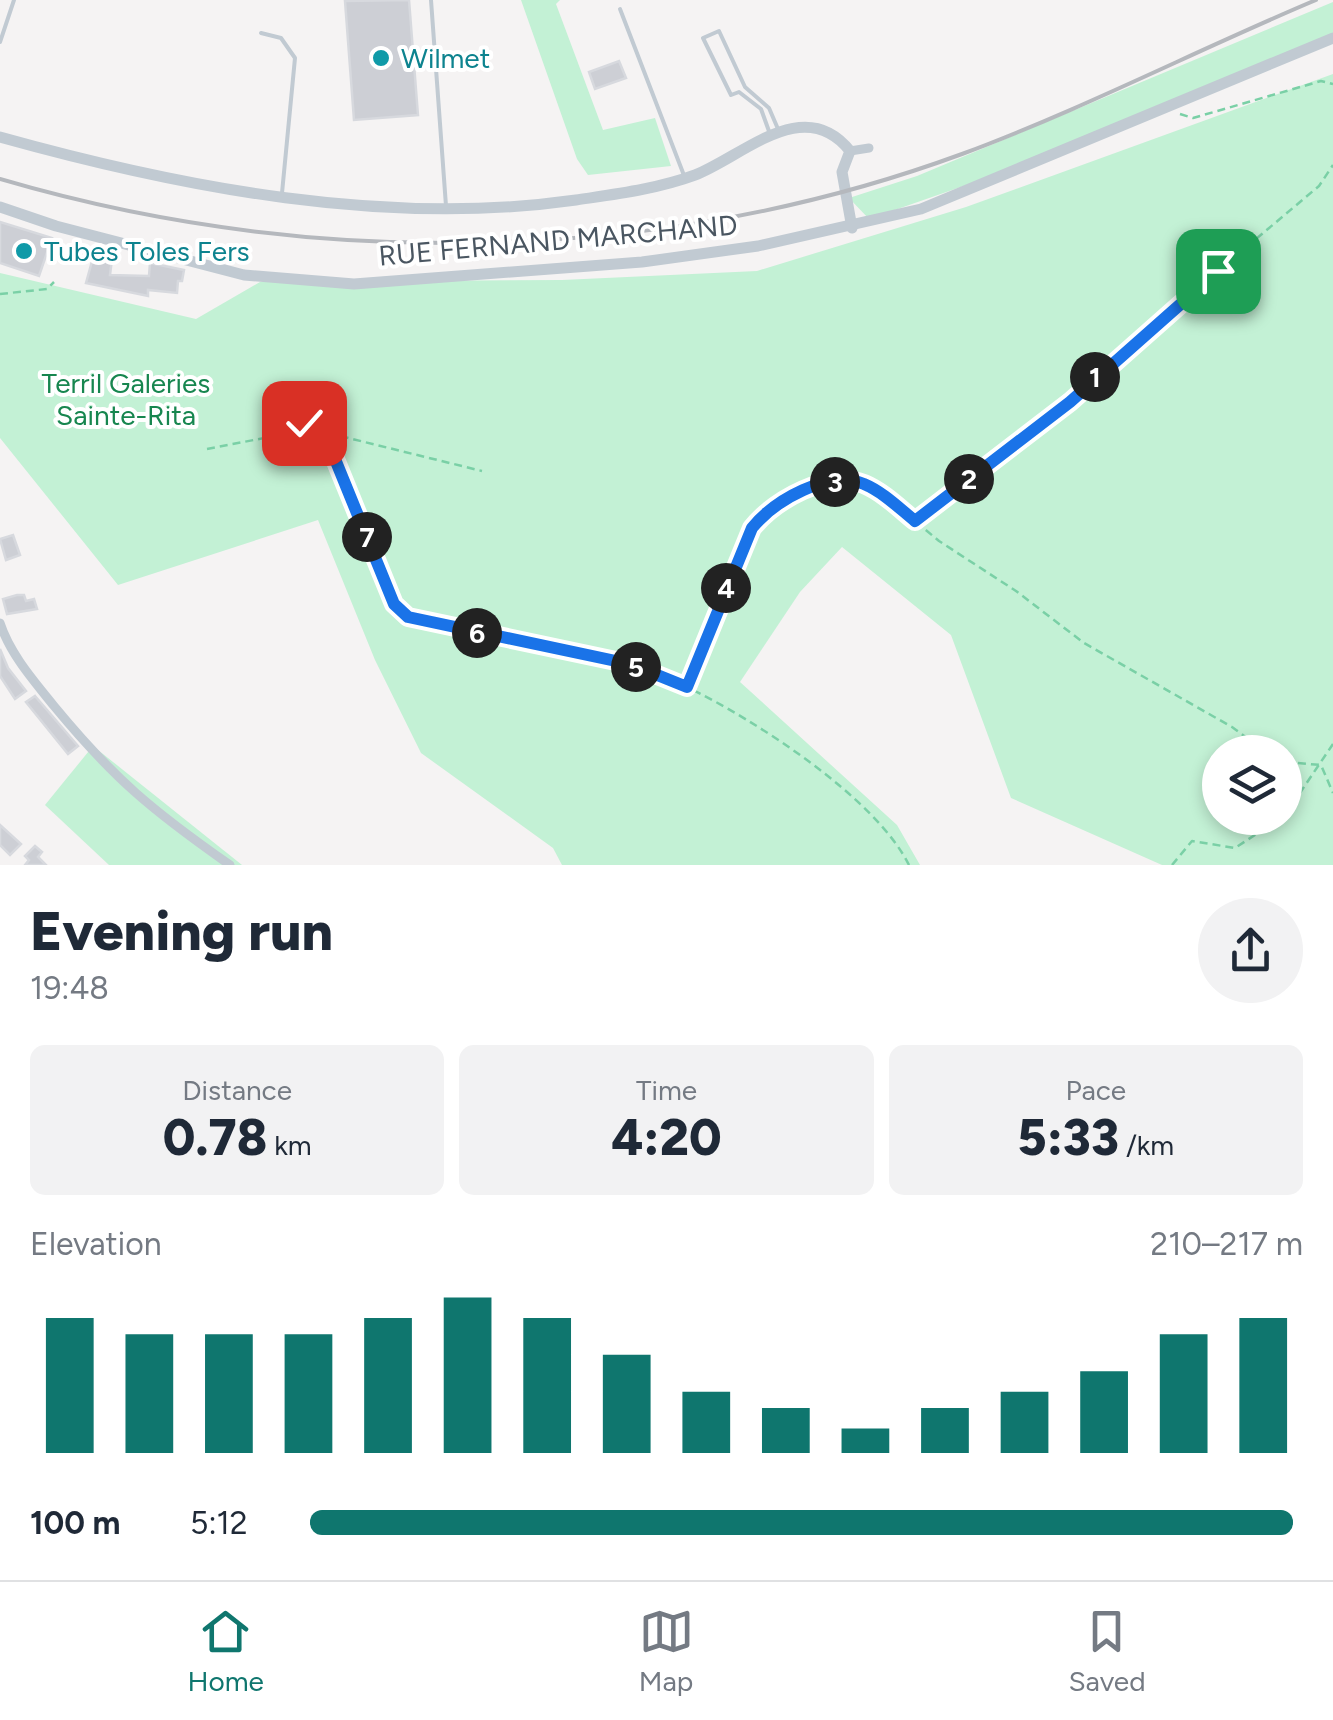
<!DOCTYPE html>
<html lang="en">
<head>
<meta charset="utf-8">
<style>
	body { margin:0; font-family:Figtree,sans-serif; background:#f2f2f3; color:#1f2937; height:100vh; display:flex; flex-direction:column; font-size:38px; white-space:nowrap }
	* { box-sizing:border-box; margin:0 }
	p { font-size:32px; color:#747a83 }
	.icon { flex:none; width:55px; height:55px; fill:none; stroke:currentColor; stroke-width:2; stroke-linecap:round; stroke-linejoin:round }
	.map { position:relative; height:865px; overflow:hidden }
	.side { display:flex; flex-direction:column; background:#fff; flex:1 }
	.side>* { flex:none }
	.controls { position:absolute; left:1202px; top:735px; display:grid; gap:20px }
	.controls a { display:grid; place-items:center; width:100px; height:100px; border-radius:50%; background:#fff; box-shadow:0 5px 15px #0003; font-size:50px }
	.pin { position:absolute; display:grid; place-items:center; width:85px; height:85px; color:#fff; margin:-42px; border-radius:20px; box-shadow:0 5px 15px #0006 }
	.km { position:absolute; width:50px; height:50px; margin:-25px; border-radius:50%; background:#222; color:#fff; font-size:28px; line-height:50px; text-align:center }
	.round { display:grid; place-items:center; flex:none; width:105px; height:105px; border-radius:52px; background:#f2f2f3 }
	.summary { display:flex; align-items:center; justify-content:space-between; height:170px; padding:0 30px }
	h1 { font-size:55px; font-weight:800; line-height:75px }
	.figures { display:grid; grid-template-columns:repeat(3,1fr); gap:15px; height:170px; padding:10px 30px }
	.figures div { display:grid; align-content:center; border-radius:15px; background:#f2f2f3; text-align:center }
	.figures b { font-size:50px; font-weight:800 }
	.figures small { font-size:28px; font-weight:400 }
	.figures p { font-size:28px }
	.chart { height:280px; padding:20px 30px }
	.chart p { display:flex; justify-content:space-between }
	.chart svg { width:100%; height:180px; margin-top:10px; stroke:#0f766e; stroke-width:6 }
	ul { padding:0 30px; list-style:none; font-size:32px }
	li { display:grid; grid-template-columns:160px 120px 1fr; align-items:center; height:75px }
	li i { height:25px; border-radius:12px; background:#0f766e }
	.menu { display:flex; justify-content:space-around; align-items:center; height:140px; border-top:2px solid #e0e1e3; background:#fff; font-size:28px; color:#747a83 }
	.menu a { display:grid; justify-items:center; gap:5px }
	.menu .current { color:#0f766e }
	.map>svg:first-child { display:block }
	.green { fill:#c3f1d5; fill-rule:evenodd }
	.building { fill:#cdcfd5; stroke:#d7d9de; stroke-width:2.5 }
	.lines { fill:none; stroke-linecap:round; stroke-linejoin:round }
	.path { stroke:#7ad0a6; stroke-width:2.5; stroke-dasharray:8 5; stroke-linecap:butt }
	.service { stroke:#c1cad2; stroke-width:4 }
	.minor { stroke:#c1cad2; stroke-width:9 }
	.tertiary { stroke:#c1cad2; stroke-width:11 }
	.rail { stroke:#b5b8bd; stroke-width:4 }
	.route-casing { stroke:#fff; stroke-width:20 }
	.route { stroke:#1a73e8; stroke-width:12 }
	.culture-dot { fill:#0f9aa8; stroke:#fff; stroke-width:4 }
	.labels { text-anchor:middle; stroke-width:8; stroke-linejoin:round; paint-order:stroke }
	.culture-label { font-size:28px; fill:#0d838f; stroke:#fff; text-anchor:start }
	.street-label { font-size:28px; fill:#4a5661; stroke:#fff }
	.park-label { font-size:28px; fill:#17864f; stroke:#fff }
</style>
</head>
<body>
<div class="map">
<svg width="1333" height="865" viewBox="0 0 1333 865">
	<rect width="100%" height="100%" fill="#f5f3f3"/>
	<g class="green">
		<path d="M521 0H560L556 4 603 130 655 118 671 166 588 175 577 159Z"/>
		<path d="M1333 2V34L1018 167 869 219 849 198 917 176Z"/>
		<path d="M1333 74V865H1162L1011 798 951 635 842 547 800 592 740 682 897 825 920 865H562L553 848 421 753 375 660 318 520 118 585 0 438V273L196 319 260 282 562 280 757 271 966 207ZM1220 752H1285V818H1220Z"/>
		<path d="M93 746 242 865H109L45 805Z"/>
	</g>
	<g class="building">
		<path d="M409 0 418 115 354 120 345 1Z"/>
		<path d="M619 61 626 78 595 89 589 72Z"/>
		<path d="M0 222 52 238 39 276 0 263Z"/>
		<path d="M94 254 112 259 110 275 149 276 150 263 184 270 182 281H178L177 293 148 290V296L86 283Z"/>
		<path d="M13 535 20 555 6 560 0 539Z"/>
		<path d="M17 595H24L26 601 34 599 37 609 7 614 3 599Z"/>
		<path d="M0 649 8 668 26 691 15 699 0 676Z"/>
		<path d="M35 696 78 746 68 754 26 702Z"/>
		<path d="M0 825 21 844 10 855 0 845Z"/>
		<path d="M35 846 42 852 38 857 46 865H25L29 860 25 856Z"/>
	</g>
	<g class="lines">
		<g class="path">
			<path d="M1180 114 1193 118 1321 81 1333 84"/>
			<path d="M0 294 47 289 54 282"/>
			<path d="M328 433 482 471"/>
			<path d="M207 449 290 433 304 423 317 425 325 433 395 605 408 617 629 665 687 687"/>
			<path d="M916 520 1070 402 1117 356 1319 186 1333 165"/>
			<path d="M1285 762 1321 765 1333 793"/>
			<path d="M1285 815 1333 744"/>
			<path d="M909 865C875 797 755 720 687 687L752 528 775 506 813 487 850 481 884 495 939 541 1016 591 1084 643 1232 727 1266 752"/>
			<path d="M1172 865 1192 841 1235 848 1281 818"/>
		</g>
		<g class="service">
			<path d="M431 0 446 206"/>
			<path d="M620 9 685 178"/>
			<path d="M261 33 281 38 295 58 282 193"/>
			<path d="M0 42 14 0"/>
			<path d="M770 134 761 109 739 92 731 95 703 38 719 31 745 87 769 108 778 129"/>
		</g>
		<g class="minor">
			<path d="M850 151 869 148"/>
			<path d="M0 623C10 654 34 681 54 706 115 780 153 811 230 865"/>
		</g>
		<g class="tertiary">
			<path d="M0 137C183 188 386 227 576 200 616 194 657 189 695 175 742 157 804 93 850 151L842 172 852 228"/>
			<path d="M0 207 56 226 244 275 354 284 642 262 758 246 921 209 1333 38"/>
		</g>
		<path class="rail" d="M0 179C310 270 657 266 962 154 1083 109 1197 50 1316 0"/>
	</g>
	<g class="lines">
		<g class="route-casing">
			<path id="route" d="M304 423 316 425 324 432 394 604 408 617 630 664 687 687 752 528C775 500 827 470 864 484 883 492 899 508 915 521L1070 402 1218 271"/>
		</g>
		<use href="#route" class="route"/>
	</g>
	<g class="culture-dot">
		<circle cx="381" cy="58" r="10"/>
		<circle cx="24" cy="251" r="10"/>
	</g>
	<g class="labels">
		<g class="culture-label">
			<text x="401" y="68">Wilmet</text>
			<text x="44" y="261">Tubes Toles Fers</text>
		</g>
		<g class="street-label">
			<text transform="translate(558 240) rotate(-5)" y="10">RUE FERNAND MARCHAND</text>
		</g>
		<g class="park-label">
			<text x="126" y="393">Terril Galeries<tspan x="126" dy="32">Sainte-Rita</tspan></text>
		</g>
	</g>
</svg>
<div class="controls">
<a><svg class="icon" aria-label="layers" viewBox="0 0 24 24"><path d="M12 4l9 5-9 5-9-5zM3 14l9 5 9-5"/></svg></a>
</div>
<div class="pin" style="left:1218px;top:271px;background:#1e9e55"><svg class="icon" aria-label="arrive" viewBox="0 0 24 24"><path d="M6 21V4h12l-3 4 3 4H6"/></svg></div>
<div class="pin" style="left:304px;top:423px;background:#d93025"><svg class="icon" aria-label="check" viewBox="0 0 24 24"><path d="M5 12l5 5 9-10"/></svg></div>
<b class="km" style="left:1095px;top:377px">1</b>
<b class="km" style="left:969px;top:479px">2</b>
<b class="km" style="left:835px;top:482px">3</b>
<b class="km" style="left:726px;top:588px">4</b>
<b class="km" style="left:636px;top:667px">5</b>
<b class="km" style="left:477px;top:633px">6</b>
<b class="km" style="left:367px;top:537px">7</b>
</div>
<section class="side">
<div class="summary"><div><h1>Evening run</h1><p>19:48</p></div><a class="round"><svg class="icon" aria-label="share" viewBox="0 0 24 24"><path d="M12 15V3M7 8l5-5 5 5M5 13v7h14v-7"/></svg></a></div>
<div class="figures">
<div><p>Distance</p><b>0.78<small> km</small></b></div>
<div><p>Time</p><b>4:20</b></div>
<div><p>Pace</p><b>5:33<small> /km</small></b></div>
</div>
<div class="chart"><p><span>Elevation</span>210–217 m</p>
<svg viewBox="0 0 160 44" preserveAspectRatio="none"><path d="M5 44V11M15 44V15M25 44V15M35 44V15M45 44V11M55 44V6M65 44V11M75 44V20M85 44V29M95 44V33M105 44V38M115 44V33M125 44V29M135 44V24M145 44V15M155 44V11"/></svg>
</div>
<ul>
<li><b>100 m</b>5:12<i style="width:99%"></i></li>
</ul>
</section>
<nav class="menu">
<a class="current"><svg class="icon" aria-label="home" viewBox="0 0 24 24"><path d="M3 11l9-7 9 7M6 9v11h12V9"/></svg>Home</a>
<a><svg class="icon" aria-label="map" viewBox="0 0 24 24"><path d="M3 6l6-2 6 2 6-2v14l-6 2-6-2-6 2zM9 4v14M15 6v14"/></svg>Map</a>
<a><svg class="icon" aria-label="saved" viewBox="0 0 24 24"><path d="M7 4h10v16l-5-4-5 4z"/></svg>Saved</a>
</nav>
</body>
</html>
